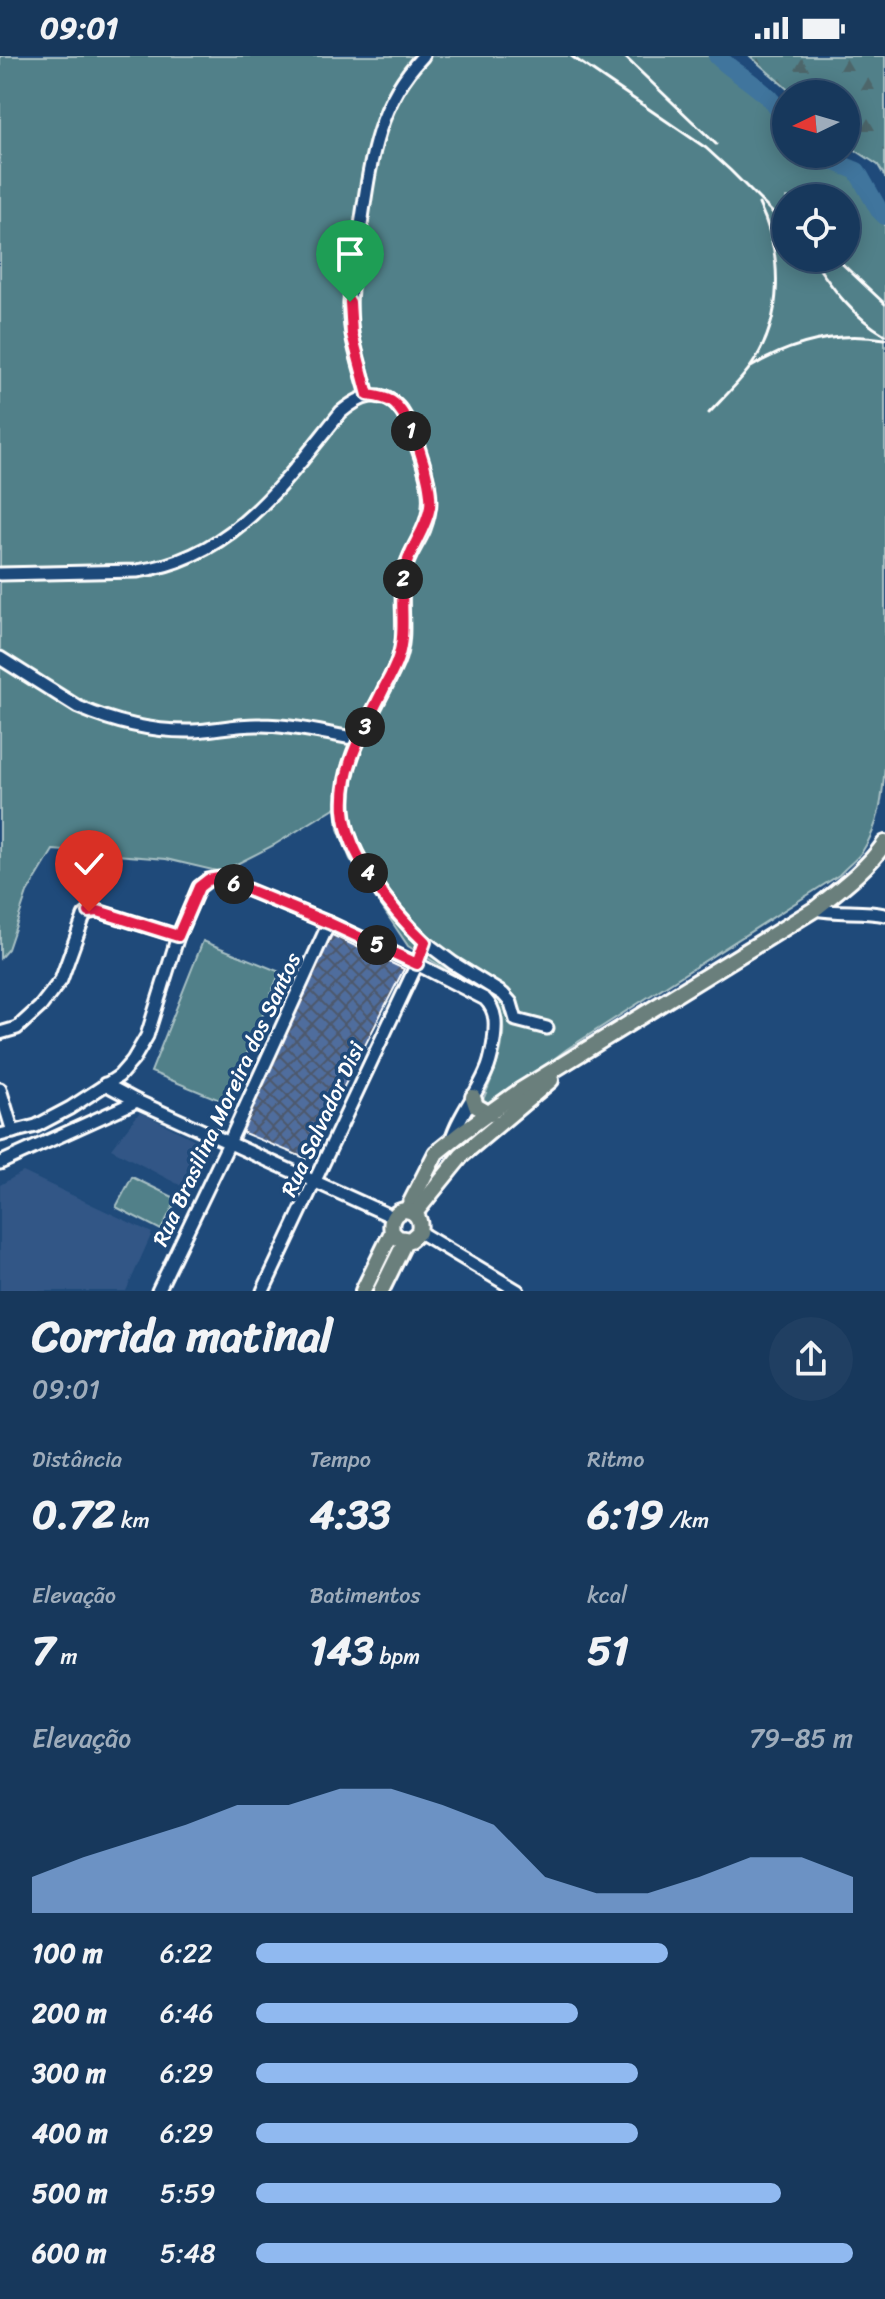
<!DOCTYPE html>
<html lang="pt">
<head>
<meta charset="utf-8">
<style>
	body { margin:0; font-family:Sriracha,sans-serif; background:#203f62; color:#f1f3f6; height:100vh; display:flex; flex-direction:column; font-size:30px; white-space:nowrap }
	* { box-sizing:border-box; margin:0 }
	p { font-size:26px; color:#9eacbb }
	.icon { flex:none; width:44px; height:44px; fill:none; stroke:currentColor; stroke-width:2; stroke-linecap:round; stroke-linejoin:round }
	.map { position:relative; height:1235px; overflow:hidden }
	.details { display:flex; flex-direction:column; background:#17385c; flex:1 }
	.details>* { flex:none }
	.needle { width:52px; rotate:265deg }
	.fabs { position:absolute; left:772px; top:24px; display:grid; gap:16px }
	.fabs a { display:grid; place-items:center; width:88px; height:88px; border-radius:50%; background:#17385c; box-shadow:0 4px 20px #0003,0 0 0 2px #365272; font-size:40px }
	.pin { position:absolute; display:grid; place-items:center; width:68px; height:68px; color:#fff; margin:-82px -34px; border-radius:50% 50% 50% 0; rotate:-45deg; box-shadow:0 0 8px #0007 }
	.pin .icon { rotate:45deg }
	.km { position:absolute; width:40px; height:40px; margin:-20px; border-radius:50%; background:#222; color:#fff; font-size:22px; line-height:40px; text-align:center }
	.round { display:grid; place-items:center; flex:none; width:84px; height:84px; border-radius:42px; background:#203f62 }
	.overview { display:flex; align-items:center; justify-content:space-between; height:136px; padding:0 32px }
	h1 { font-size:44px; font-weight:700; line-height:60px }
	.metrics { display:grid; grid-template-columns:repeat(3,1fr); gap:12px; height:136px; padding:8px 32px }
	.metrics div { display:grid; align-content:center }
	.metrics b { font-size:40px; font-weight:700 }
	.metrics small { font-size:22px; font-weight:400 }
	.metrics p { font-size:22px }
	.chart { height:224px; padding:16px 32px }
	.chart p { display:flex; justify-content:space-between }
	.chart svg { width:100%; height:144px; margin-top:8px; fill:#90b9f0; opacity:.7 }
	ul { padding:0 32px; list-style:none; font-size:26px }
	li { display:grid; grid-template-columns:128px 96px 1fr; align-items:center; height:60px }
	li i { height:20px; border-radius:10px; background:#90b9f0 }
	.status { display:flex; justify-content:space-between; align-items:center; height:56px; padding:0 40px; background:#17385c; direction:ltr }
	.status svg { height:22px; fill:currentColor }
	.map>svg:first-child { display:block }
	.built { fill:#325786 }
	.forest { fill:url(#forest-firs); stroke:#a8c0c4; stroke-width:2 }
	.green { fill:#518089; stroke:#a8c0c4; stroke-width:2; fill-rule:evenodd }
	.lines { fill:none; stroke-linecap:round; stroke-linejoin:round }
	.river { stroke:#40759d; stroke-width:18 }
	.building { fill:url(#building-cross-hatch); stroke:#fff; stroke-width:2 }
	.minor-casing { stroke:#fff; stroke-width:17 }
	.major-casing { stroke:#fff; stroke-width:20 }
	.minor { stroke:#1f4a7a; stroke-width:11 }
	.major { stroke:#6b7f7c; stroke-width:14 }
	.rail { stroke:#fff; stroke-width:3 }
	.route-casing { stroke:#fff; stroke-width:16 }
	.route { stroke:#e11d48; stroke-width:10 }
	.labels { text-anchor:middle; stroke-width:7; stroke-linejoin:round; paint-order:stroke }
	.street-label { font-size:22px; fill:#fff; stroke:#1f4a7a }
</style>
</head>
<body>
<div class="status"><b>09:01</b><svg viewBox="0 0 49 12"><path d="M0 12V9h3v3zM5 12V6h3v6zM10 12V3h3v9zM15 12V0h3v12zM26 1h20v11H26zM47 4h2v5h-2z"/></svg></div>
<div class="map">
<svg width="885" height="1235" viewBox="0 0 885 1235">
	<defs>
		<pattern id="forest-firs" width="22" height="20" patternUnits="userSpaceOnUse" patternTransform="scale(2)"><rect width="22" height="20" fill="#518089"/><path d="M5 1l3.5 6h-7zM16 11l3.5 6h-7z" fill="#4e666a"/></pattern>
		<pattern id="building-cross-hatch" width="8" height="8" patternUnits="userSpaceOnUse" patternTransform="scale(2)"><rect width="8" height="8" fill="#506d9d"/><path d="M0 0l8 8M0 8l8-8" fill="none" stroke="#4e596c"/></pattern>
	</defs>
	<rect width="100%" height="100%" fill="#1f4a7a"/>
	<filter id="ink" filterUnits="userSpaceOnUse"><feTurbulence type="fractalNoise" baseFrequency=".0125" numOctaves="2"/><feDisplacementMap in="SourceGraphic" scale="16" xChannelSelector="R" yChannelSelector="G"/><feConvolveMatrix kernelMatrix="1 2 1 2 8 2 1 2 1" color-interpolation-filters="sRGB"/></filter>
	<g filter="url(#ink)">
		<g class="built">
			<path d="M140 1056 211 1092 189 1134 111 1093Z"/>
			<path d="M23 1116 152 1177 126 1235H0V1129Z"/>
		</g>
		<path class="forest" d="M750 0H885V121L878 109 846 88V38H793Z"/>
		<g class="green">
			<path d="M0 0H719C735 20 775 39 785 60 789 69 786 87 786 98H817L819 101 857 115 885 161V707C883 738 880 769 862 796 856 804 846 811 839 819L567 993 492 1050 483 1044C495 1015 516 970 493 942L408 890 350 803 338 773 336 751 274 789 221 816 166 803 53 794 27 837 8 893 0 902ZM786 142H846V202H786Z"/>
			<path d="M203 885 280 916 227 1047 151 1016Z"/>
			<path d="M132 1121 177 1143 161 1174 116 1151Z"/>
		</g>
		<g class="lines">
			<g class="river">
				<path d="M717 0C733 16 754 26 770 43 776 49 779 57 786 64"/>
				<path d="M816 98 857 115 879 154 885 160"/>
			</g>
		</g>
		<path class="building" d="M330 878 404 913 307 1103 239 1075Z"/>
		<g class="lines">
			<g class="minor-casing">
				<g id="minor">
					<path d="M368 339C361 314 352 288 350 261 349 233 355 204 360 176 370 110 375 50 423 0"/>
					<path d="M0 518 137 515C234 502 284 426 341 356 360 340 380 331 399 352 407 361 411 374 415 385 426 414 436 443 424 473 418 488 407 500 404 517 398 547 409 579 397 607 376 656 340 699 344 754 346 799 393 856 425 886L417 908 263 1235"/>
					<path d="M0 602 78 651C113 666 154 676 193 675 215 674 238 668 261 669 293 669 327 678 359 683"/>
					<path d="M815 853C838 858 862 854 885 859"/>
					<path d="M425 886 453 907 503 938 511 947 516 964 547 972"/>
					<path d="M0 977 17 972 40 951 61 924 84 860 89 856 98 855 178 880"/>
					<path d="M105 1028 137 1045 393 1161"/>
					<path d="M0 1033 13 1076"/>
					<path d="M0 1079 36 1070 70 1052 119 1020 133 1004 147 980 178 880 199 831 208 824 219 822 329 867 417 908 485 943C497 955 496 969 494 985 492 996 491 1006 486 1016 476 1040 458 1060 451 1085"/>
					<path d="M0 1107 137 1045"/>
					<path d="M419 1176 518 1235"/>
					<path d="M158 1235 229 1087 329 867"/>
				</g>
			</g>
			<g class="major-casing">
				<g id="major">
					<path d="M473 1041 476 1050 490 1058"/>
					<path d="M407 1154 436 1097 461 1077 521 1034 815 853C841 832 866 814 885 787"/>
					<path d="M415 1157 462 1099 551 1024"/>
					<path d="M363 1235 392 1176C386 1147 425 1147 419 1176L410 1184 398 1182 392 1176"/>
					<path d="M381 1235 406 1184"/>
				</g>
			</g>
			<use href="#minor" class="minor"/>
			<use href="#major" class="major"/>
			<g class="rail">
				<path d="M571 0 706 92 730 114 786 170"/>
				<path d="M624 0 716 88"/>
				<path d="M812 202C833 233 852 260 885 279"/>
				<path d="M836 202 885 248"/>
				<path d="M751 311C792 286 837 275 885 283"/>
				<path d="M709 357C723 342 739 327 751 310 784 263 783 198 759 148"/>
			</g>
		</g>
	</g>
	<g class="lines" filter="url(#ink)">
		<g class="route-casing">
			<path id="route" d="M89 856 98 855 178 880 199 831 208 824 219 822 329 867 417 908 425 886C393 856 347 799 344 754 341 708 366 670 385 630 390 621 395 612 398 602 407 575 399 546 404 518 408 493 426 475 430 451 433 427 412 358 391 345 384 341 375 340 368 339L352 278 350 246"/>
		</g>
		<use href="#route" class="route"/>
	</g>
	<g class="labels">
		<g class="street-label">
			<text transform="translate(226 1043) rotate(-65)" y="8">Rua Brasilina Moreira dos Santos</text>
			<text transform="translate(322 1063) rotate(-65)" y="8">Rua Salvador Disi</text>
		</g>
	</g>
</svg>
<div class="fabs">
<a><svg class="needle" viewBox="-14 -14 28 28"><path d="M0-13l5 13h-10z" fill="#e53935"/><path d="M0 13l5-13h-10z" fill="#9eacbb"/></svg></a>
<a><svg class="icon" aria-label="locate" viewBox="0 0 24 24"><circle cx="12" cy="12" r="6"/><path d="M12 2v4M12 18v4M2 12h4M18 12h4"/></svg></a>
</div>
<div class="pin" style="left:350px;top:246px;background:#1e9e55"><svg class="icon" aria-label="arrive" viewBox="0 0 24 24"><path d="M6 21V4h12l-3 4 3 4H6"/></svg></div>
<div class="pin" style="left:89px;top:856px;background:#d93025"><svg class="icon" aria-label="check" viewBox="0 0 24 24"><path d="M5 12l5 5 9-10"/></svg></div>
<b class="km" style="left:411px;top:375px">1</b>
<b class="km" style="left:403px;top:523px">2</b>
<b class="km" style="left:365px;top:671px">3</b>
<b class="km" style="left:368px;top:817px">4</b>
<b class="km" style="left:377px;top:889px">5</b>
<b class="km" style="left:234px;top:828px">6</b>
</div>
<section class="details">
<div class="overview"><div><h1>Corrida matinal</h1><p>09:01</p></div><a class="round"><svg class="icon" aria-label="share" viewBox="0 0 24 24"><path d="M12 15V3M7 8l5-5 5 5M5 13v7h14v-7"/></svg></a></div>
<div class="metrics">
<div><p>Distância</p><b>0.72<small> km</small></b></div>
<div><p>Tempo</p><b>4:33</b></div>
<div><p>Ritmo</p><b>6:19<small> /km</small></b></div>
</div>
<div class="metrics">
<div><p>Elevação</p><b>7<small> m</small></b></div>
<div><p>Batimentos</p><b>143<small> bpm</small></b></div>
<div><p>kcal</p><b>51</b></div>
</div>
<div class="chart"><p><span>Elevação</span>79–85 m</p>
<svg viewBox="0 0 160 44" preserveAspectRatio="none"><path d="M0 44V33L10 27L20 22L30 17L40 11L50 11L60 6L70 6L80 11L90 17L100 33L110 38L120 38L130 33L140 27L150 27L160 33V44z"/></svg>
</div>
<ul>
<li><b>100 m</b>6:22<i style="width:69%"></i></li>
<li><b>200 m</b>6:46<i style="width:54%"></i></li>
<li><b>300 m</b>6:29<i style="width:64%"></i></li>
<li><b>400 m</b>6:29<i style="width:64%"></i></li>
<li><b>500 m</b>5:59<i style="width:88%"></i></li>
<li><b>600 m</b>5:48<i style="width:100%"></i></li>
</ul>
</section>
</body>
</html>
